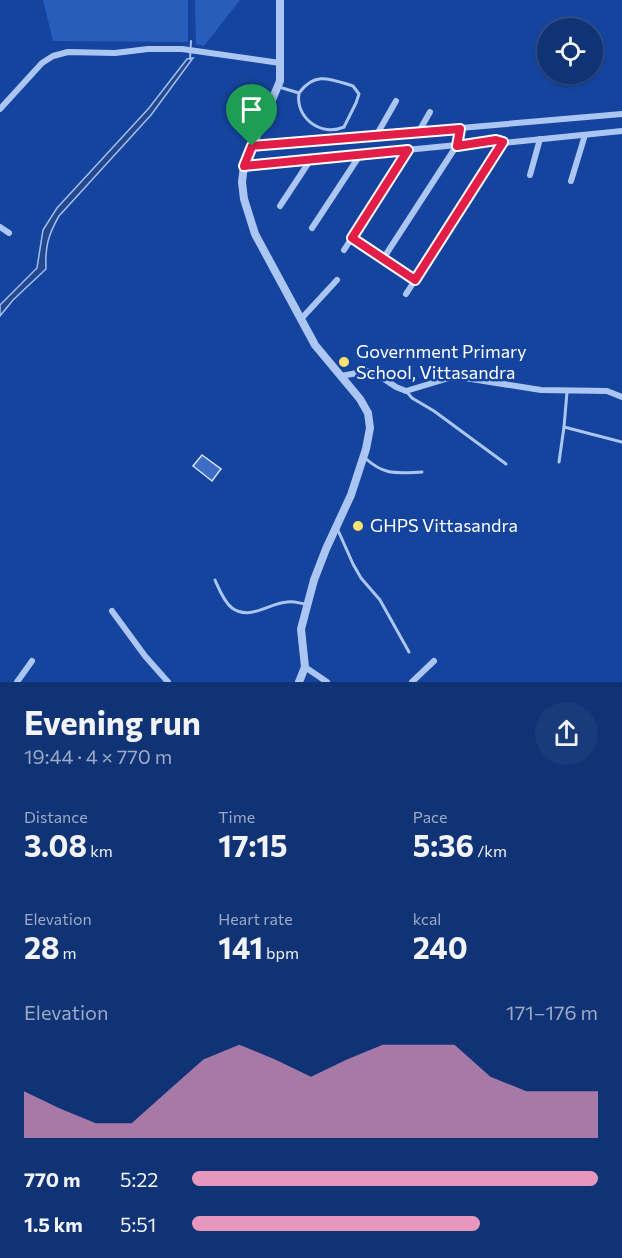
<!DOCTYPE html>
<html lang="en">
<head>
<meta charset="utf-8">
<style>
	body { margin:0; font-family:Commissioner,sans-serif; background:#193b7b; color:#f1f3f6; height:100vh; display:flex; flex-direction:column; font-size:22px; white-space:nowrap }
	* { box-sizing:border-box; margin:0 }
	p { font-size:20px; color:#9caac5 }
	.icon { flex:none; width:33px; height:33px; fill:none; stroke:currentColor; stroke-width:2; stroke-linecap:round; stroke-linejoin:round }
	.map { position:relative; height:682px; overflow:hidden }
	.sheet { display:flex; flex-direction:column; background:#103376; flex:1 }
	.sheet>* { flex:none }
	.controls { position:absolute; left:537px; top:18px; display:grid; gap:12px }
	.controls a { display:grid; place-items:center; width:66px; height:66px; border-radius:50%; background:#103376; box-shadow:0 2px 4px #0004,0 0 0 2px #304e88; font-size:30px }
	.pin { position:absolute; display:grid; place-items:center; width:51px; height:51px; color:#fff; margin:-62px -26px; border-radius:50% 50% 50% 0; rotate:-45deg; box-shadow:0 0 6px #0007 }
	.pin .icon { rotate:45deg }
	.round { display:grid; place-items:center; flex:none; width:63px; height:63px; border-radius:32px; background:#193b7b }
	.headline { display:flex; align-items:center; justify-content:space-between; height:102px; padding:0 24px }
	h1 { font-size:33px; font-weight:700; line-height:45px }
	.metrics { display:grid; grid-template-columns:repeat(3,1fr); gap:9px; height:102px; padding:6px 24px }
	.metrics div { display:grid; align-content:center }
	.metrics b { font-size:30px; font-weight:700 }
	.metrics small { font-size:16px; font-weight:400 }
	.metrics p { font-size:16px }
	.chart { height:168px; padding:12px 24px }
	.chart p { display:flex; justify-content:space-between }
	.chart svg { width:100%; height:108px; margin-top:6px; fill:#e797bd; opacity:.7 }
	ul { padding:0 24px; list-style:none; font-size:20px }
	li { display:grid; grid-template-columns:96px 72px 1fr; align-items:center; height:45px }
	li i { height:15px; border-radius:8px; background:#e797bd }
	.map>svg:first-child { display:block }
	.green { fill:#285dbb }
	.water { fill:#25488c; stroke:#9fbff6; stroke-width:1.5 }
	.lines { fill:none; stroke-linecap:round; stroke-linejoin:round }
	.stream { stroke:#9fbff6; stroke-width:2 }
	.building { fill:#3d6dc4; stroke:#d5e3fd; stroke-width:1.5 }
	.service { stroke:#acc6f3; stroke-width:3 }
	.minor { stroke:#acc6f3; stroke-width:6 }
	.tertiary { stroke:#acc6f3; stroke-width:8 }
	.route-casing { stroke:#fff; stroke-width:12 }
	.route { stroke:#e11d48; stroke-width:8 }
	.poi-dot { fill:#ffe36f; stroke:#15449e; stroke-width:2 }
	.labels { text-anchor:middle; stroke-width:5; stroke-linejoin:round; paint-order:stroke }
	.poi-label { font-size:18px; fill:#fff; stroke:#15449e; text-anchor:start }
</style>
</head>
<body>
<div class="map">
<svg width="622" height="682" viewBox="0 0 622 682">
	<rect width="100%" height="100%" fill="#15449e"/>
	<g class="green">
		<path d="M43 0H188V42L53 41Z"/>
		<path d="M195 0H240L204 46 196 44Z"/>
	</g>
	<path class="water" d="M193 58 151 115 59 216C48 235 45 247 46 269L13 300 0 316V305L37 268 43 230 57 208 149 108 187 59Z"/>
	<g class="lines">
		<path class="stream" d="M190 59 191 41"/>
	</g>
	<path class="building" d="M202 455 221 469 212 481 193 466Z"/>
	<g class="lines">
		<g class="service">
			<path d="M279 87 299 93C315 71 330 79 353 86L359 94 356 103 344 127C321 137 295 118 299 93"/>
			<path d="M407 392 412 398 434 411 506 464"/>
			<path d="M567 392 564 427 622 442"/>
			<path d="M365 458C385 476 396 473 422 472"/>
			<path d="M559 462 564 427"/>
			<path d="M337 528 353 564 361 578 380 600 409 652"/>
			<path d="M215 580C219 589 224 602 232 608 250 621 269 603 287 602 293 601 299 603 305 604"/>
		</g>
		<g class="minor">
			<path d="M0 109 42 63 53 56 68 52 115 53 148 49H182L280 63"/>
			<path d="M418 133 430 112"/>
			<path d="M376 136 396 101"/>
			<path d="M503 143 622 131"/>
			<path d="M252 146 622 114"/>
			<path d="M244 166 457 145 496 140 503 143 415 280 352 238"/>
			<path d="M530 175 540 139"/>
			<path d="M571 181 585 135"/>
			<path d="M280 206 311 159"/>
			<path d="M0 227 9 233"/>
			<path d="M312 228 360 155"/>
			<path d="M344 250 408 150"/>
			<path d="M383 259 457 145 460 129"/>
			<path d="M406 294 415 280"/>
			<path d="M301 319 337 280"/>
			<path d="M341 376 368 371 375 373 396 387 406 391 449 378H465L541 390 607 391 622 397"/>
			<path d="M112 611 145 656 168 682"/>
			<path d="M305 667 327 682"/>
			<path d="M17 682 32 661"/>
			<path d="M412 682 434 661"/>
		</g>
		<path class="tertiary" d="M280 0V81L244 166 242 182 244 199 255 234 315 345 360 399 368 413 370 428 366 449 351 495 326 549 314 580 301 629 305 667 299 682"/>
	</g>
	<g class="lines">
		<g class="route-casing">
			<path id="route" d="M460 129 457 146 496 140 503 142 415 280 352 238 408 150 244 166 252 146Z"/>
		</g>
		<use href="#route" class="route"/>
	</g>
	<g class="poi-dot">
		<circle cx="344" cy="362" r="6"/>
		<circle cx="358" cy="526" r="6"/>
	</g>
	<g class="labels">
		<g class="poi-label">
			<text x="356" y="358">Government Primary<tspan x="356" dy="21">School, Vittasandra</tspan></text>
			<text x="370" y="532">GHPS Vittasandra</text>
		</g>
	</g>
</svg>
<div class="controls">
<a><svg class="icon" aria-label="locate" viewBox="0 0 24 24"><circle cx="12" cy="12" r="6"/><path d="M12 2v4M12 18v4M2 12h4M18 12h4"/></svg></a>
</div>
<div class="pin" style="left:252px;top:146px;background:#1e9e55"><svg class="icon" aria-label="arrive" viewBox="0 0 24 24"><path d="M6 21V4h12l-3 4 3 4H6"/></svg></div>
</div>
<section class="sheet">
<div class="headline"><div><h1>Evening run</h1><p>19:44 · 4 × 770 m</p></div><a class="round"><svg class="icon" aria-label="share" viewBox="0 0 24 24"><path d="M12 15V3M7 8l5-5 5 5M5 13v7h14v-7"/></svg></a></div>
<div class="metrics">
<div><p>Distance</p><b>3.08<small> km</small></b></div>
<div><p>Time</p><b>17:15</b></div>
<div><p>Pace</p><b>5:36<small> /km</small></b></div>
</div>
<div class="metrics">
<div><p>Elevation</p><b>28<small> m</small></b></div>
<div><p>Heart rate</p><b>141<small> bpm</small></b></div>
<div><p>kcal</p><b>240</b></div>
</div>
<div class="chart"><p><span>Elevation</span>171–176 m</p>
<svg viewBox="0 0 160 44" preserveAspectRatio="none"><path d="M0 44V25L10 32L20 38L30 38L40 25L50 12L60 6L70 12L80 19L90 12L100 6L110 6L120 6L130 19L140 25L150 25L160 25V44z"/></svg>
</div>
<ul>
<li><b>770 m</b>5:22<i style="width:100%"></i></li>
<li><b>1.5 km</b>5:51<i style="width:71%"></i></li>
</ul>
</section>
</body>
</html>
